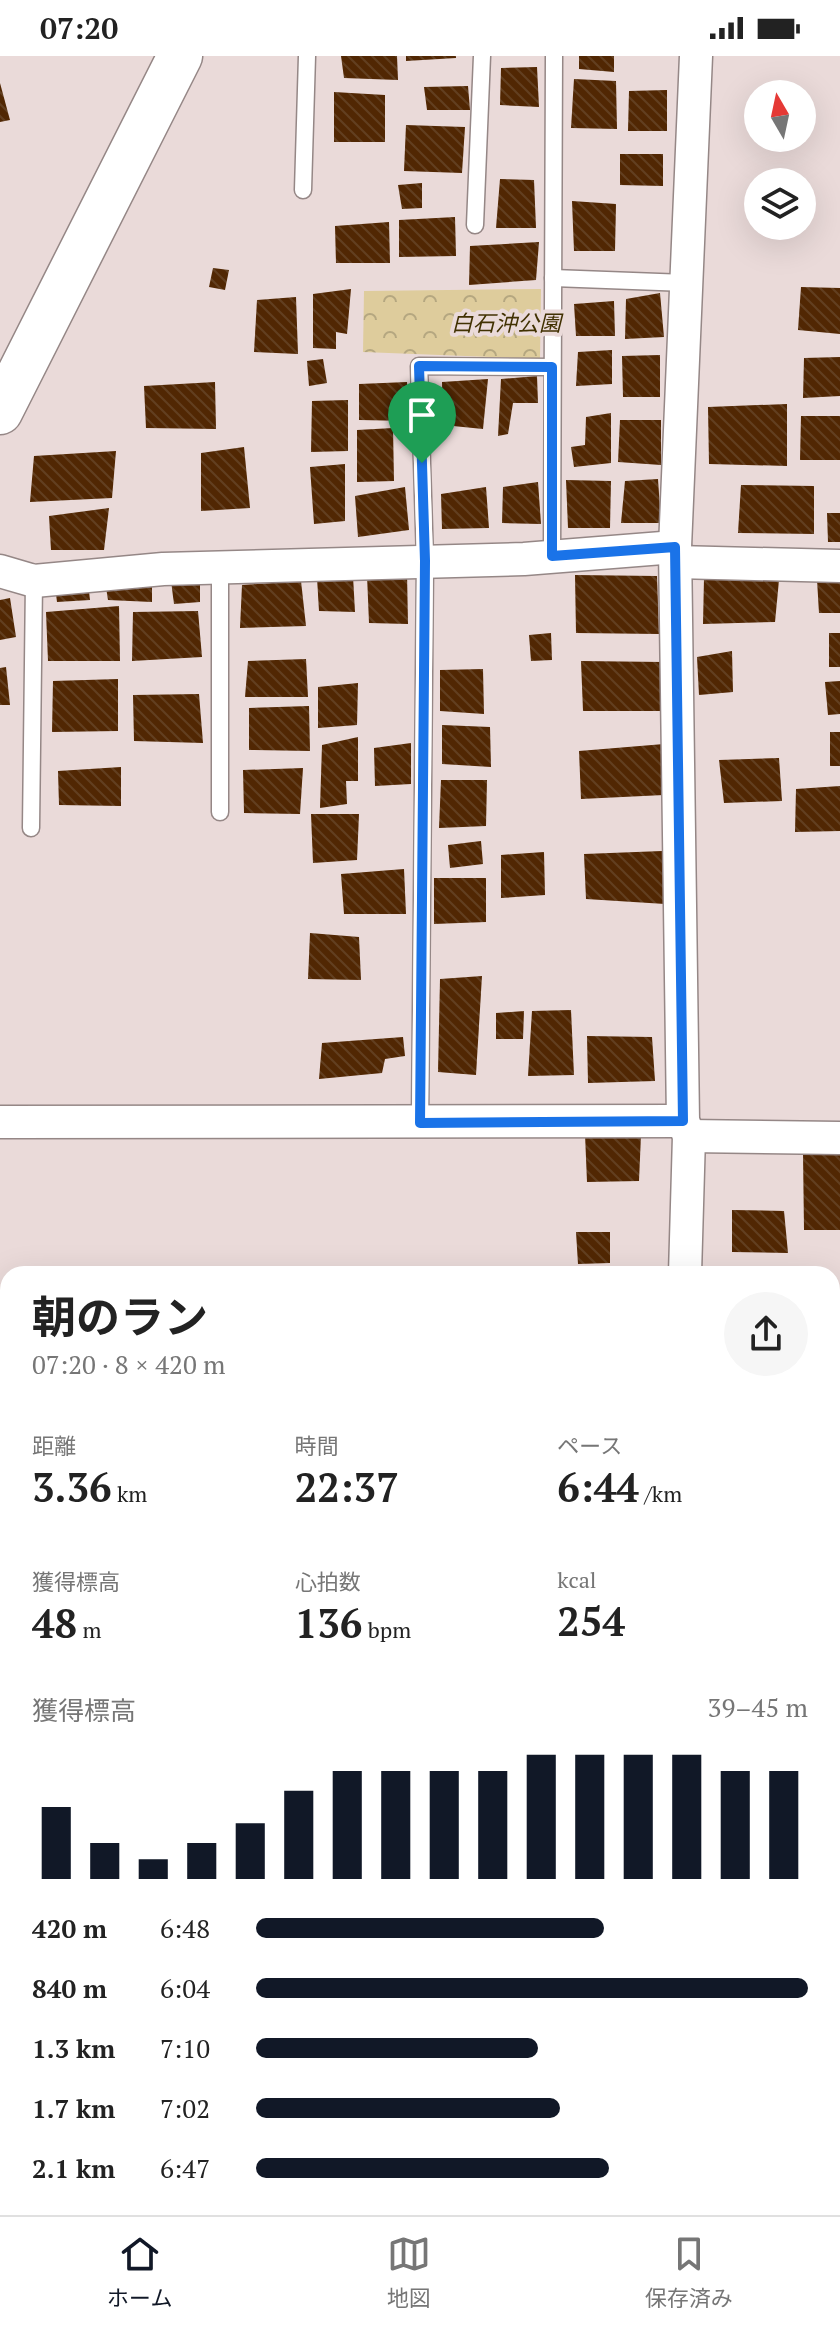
<!DOCTYPE html>
<html lang="ja">
<head>
<meta charset="utf-8">
<style>
	body { margin:0; font-family:"PT Serif","Noto Sans JP",serif; background:#f6f6f6; color:#222; height:100vh; display:flex; flex-direction:column; font-size:30px; white-space:nowrap }
	* { box-sizing:border-box; margin:0 }
	p { font-size:26px; color:#767676 }
	.icon { flex:none; width:44px; height:44px; fill:none; stroke:currentColor; stroke-width:2; stroke-linecap:round; stroke-linejoin:round }
	.map { position:relative; flex:1; overflow:hidden }
	.drawer { position:absolute; left:0px; top:1210px; width:840px; height:950px; display:flex; flex-direction:column; background:#fff; border-radius:24px 24px 0 0; box-shadow:0 8px 32px #0002 }
	.drawer>* { flex:none }
	.needle { width:52px; rotate:351deg }
	.tools { position:absolute; left:744px; top:24px; display:grid; gap:16px }
	.tools a { display:grid; place-items:center; width:72px; height:72px; border-radius:50%; background:#fff; box-shadow:0 8px 32px #0002; font-size:40px }
	.pin { position:absolute; display:grid; place-items:center; width:68px; height:68px; color:#fff; margin:-82px -34px; border-radius:50% 50% 50% 0; rotate:-45deg; box-shadow:0 0 8px #0007 }
	.pin .icon { rotate:45deg }
	.round { display:grid; place-items:center; flex:none; width:84px; height:84px; border-radius:42px; background:#f6f6f6 }
	.overview { display:flex; align-items:center; justify-content:space-between; height:136px; padding:0 32px }
	h1 { font-size:44px; font-weight:700; line-height:60px }
	.stats { display:grid; grid-template-columns:repeat(3,1fr); gap:12px; height:136px; padding:8px 32px }
	.stats div { display:grid; align-content:center }
	.stats b { font-size:40px; font-weight:700 }
	.stats small { font-size:22px; font-weight:400 }
	.stats p { font-size:22px }
	.chart { height:224px; padding:16px 32px }
	.chart p { display:flex; justify-content:space-between }
	.chart svg { width:100%; height:144px; margin-top:8px; stroke:#111827; stroke-width:6 }
	ul { padding:0 32px; list-style:none; font-size:26px }
	li { display:grid; grid-template-columns:128px 96px 1fr; align-items:center; height:60px }
	li i { height:20px; border-radius:10px; background:#111827 }
	.status { display:flex; justify-content:space-between; align-items:center; height:56px; padding:0 40px; background:#fff; direction:ltr }
	.status svg { height:22px; fill:currentColor }
	.tabs { display:flex; justify-content:space-around; align-items:center; height:112px; border-top:2px solid #e0e0e0; background:#fff; font-size:22px; color:#767676 }
	.tabs a { display:grid; justify-items:center; gap:4px }
	.tabs .on { color:#111827 }
	.map>svg:first-child { display:block }
	.park { fill:url(#park-crowns) }
	.building { fill:url(#building-back-hatch) }
	.lines { fill:none; stroke-linecap:round; stroke-linejoin:round }
	.lane-casing { stroke:#958786; stroke-width:19 }
	.street-casing { stroke:#958786; stroke-width:35 }
	.secondary-casing { stroke:#958786; stroke-width:47 }
	.lane { stroke:#fff; stroke-width:16 }
	.street { stroke:#fff; stroke-width:32 }
	.secondary { stroke:#fff; stroke-width:44 }
	.route-casing { stroke:#fff; stroke-width:16 }
	.route { stroke:#1a73e8; stroke-width:10 }
	.labels { text-anchor:middle; stroke-width:8; stroke-linejoin:round; paint-order:stroke }
	.park-label { font-size:22px; font-style:italic; fill:#413102; stroke:#eadad9 }
</style>
</head>
<body>
<div class="status"><b>07:20</b><svg viewBox="0 0 49 12"><path d="M0 12V9h3v3zM5 12V6h3v6zM10 12V3h3v9zM15 12V0h3v12zM26 1h20v11H26zM47 4h2v5h-2z"/></svg></div>
<div class="map">
<svg width="840" height="2159" viewBox="0 0 840 2159">
	<defs>
		<pattern id="park-crowns" width="20" height="18" patternUnits="userSpaceOnUse" patternTransform="scale(2)"><rect width="20" height="18" fill="#decc9c"/><path d="M2 6a3 3 0 1 1 6 0M12 15a3 3 0 1 1 6 0" fill="none" stroke="#b5a780"/></pattern>
		<pattern id="building-back-hatch" width="6" height="6" patternUnits="userSpaceOnUse" patternTransform="scale(2)"><rect width="6" height="6" fill="#512703"/><path d="M-1 5l2 2M0 0l6 6M5-1l2 2" fill="none" stroke="#623f20"/></pattern>
	</defs>
	<rect width="100%" height="100%" fill="#eadad9"/>
	<path class="park" d="M541 233 540 303 363 296 364 235Z"/>
	<g class="building">
		<path d="M341 0H397L398 24 344 22Z"/>
		<path d="M406 0H456V2L406 5Z"/>
		<path d="M579 0H614V16L579 13Z"/>
		<path d="M537 11 539 51 500 49 501 12Z"/>
		<path d="M574 23 616 25 617 73 571 72Z"/>
		<path d="M0 27 10 64 0 66Z"/>
		<path d="M468 30 470 54H427L424 31Z"/>
		<path d="M667 34V75H628L629 35Z"/>
		<path d="M334 36 385 39V86H334Z"/>
		<path d="M406 69 465 71 462 117 404 115Z"/>
		<path d="M620 98H663V130L620 129Z"/>
		<path d="M500 123 534 124 536 172H496Z"/>
		<path d="M422 127V152L402 153 398 129Z"/>
		<path d="M572 145 616 148 615 195H574Z"/>
		<path d="M455 161 456 200 399 201V164Z"/>
		<path d="M389 166 390 207H336L335 170Z"/>
		<path d="M539 186 536 224 469 229 470 190Z"/>
		<path d="M213 212 229 214 225 234 209 231Z"/>
		<path d="M801 231 840 232V278L798 274Z"/>
		<path d="M351 233 347 278 336 276V293L313 292V238Z"/>
		<path d="M660 237 664 281 625 283 626 243Z"/>
		<path d="M296 241 298 298 254 296 257 244Z"/>
		<path d="M614 245 615 280H576L574 248Z"/>
		<path d="M612 294V328L576 330 578 296Z"/>
		<path d="M660 299V341H623L622 300Z"/>
		<path d="M840 301V340L803 342 804 302Z"/>
		<path d="M323 303 327 327 309 330 307 305Z"/>
		<path d="M537 320 538 347H513L508 378 498 380 501 323Z"/>
		<path d="M488 323 483 373 443 369 442 326Z"/>
		<path d="M215 326 216 373 146 372 144 330Z"/>
		<path d="M407 326 409 365 359 364V328Z"/>
		<path d="M348 344V395L311 396 312 345Z"/>
		<path d="M787 348V410L709 408 708 351Z"/>
		<path d="M611 357V407L574 411 571 391 585 389 586 361Z"/>
		<path d="M801 360H840V404H800Z"/>
		<path d="M620 364H661V409L618 406Z"/>
		<path d="M393 372 394 425 357 426V374Z"/>
		<path d="M244 391 250 452 201 455V397Z"/>
		<path d="M116 395 112 442 30 446 34 400Z"/>
		<path d="M345 408V465L314 468 310 411Z"/>
		<path d="M658 423 661 467H621L625 425Z"/>
		<path d="M566 424 611 425 610 472H568Z"/>
		<path d="M538 426 541 468 502 467 503 431Z"/>
		<path d="M741 429 814 430V478L738 477Z"/>
		<path d="M405 431 409 474 358 481 355 440Z"/>
		<path d="M486 431 489 472 442 473 441 438Z"/>
		<path d="M109 452 104 494H51L49 460Z"/>
		<path d="M827 457H840V486H828Z"/>
		<path d="M407 517 408 568 369 567 367 519Z"/>
		<path d="M152 519V546L108 544 105 525Z"/>
		<path d="M575 519 657 520 659 578 576 577Z"/>
		<path d="M353 520 355 556 319 555 317 522Z"/>
		<path d="M200 522V546L174 548 171 525Z"/>
		<path d="M704 522 779 524 775 566 703 568Z"/>
		<path d="M840 523V557H819L817 524Z"/>
		<path d="M301 525 306 570 240 572 242 529Z"/>
		<path d="M88 527 90 544 57 546 55 530Z"/>
		<path d="M10 542 16 581 0 584V544Z"/>
		<path d="M119 550 120 605H48L46 556Z"/>
		<path d="M198 555 202 601 132 605 133 556Z"/>
		<path d="M551 577 552 604 531 605 529 579Z"/>
		<rect x="829" y="577" width="11" height="34"/>
		<path d="M732 595 733 636 699 639 697 601Z"/>
		<path d="M306 603 308 641H245L248 605Z"/>
		<path d="M581 605 663 606 664 655H583Z"/>
		<path d="M6 611 10 649H0V612Z"/>
		<path d="M483 613 484 658 440 655V614Z"/>
		<path d="M118 623V675L52 676 53 625Z"/>
		<path d="M840 625V658L828 659 825 626Z"/>
		<path d="M358 627 357 669 318 672V631Z"/>
		<path d="M199 638 203 687 134 685 133 639Z"/>
		<path d="M309 650 310 695 249 694V652Z"/>
		<path d="M442 669 490 671 491 711 442 708Z"/>
		<rect x="830" y="676" width="10" height="34"/>
		<path d="M358 681V725H346L347 748 320 752 322 689Z"/>
		<path d="M411 687V728L375 730 374 692Z"/>
		<path d="M664 688V739L581 743 579 695Z"/>
		<path d="M779 702 782 745 724 747 719 704Z"/>
		<path d="M121 711V750L59 749 58 715Z"/>
		<path d="M303 712 300 758 244 757 243 714Z"/>
		<path d="M441 724H487L486 770 439 772Z"/>
		<path d="M840 730V775L795 776 796 733Z"/>
		<path d="M311 758H359L357 804 313 807Z"/>
		<path d="M481 785 483 808 450 812 448 789Z"/>
		<path d="M662 795 665 848 586 843 584 798Z"/>
		<path d="M544 796 545 839 501 842V799Z"/>
		<path d="M404 813 406 858H344L341 818Z"/>
		<path d="M434 822H486V866L434 868Z"/>
		<path d="M310 877 359 881 361 924 308 923Z"/>
		<path d="M482 920 476 1019 438 1016 440 923Z"/>
		<path d="M571 954 574 1019 528 1020 532 955Z"/>
		<path d="M524 955 523 983H496V957Z"/>
		<path d="M587 980 652 981 655 1025 588 1027Z"/>
		<path d="M403 981 405 1000 385 1003 382 1017 319 1023 322 987Z"/>
		<path d="M585 1078 641 1079 639 1125 587 1126Z"/>
		<path d="M840 1096V1174H804L803 1097Z"/>
		<path d="M732 1154 784 1155 788 1197 732 1196Z"/>
		<path d="M576 1176H610V1207L578 1208Z"/>
		<path d="M723 1213 791 1214V1218H723Z"/>
		<path d="M840 1349V1386H832V1350Z"/>
		<path d="M840 1449V1495H832V1450Z"/>
		<path d="M0 1717H6L5 1768H0Z"/>
	</g>
	<g class="lines">
		<g class="lane-casing">
			<g id="lane">
				<path d="M303 134 307 0"/>
				<path d="M475 169 482 0"/>
				<path d="M553 222 686 227"/>
				<path d="M552 500 554 0"/>
				<path d="M220 756V511"/>
				<path d="M31 772 34 525"/>
				<path d="M420 1067 425 505 419 310 552 311"/>
			</g>
		</g>
		<g class="street-casing">
			<g id="street">
				<path d="M676 506 840 510"/>
				<path d="M0 515 34 525 163 513 524 503 675 491"/>
				<path d="M0 1066 683 1065"/>
				<path d="M689 1080 840 1082"/>
				<path d="M685 1218 689 1080 683 1065 675 491 696 0"/>
				<path d="M680 2152V2159"/>
			</g>
		</g>
		<g class="secondary-casing">
			<g id="secondary">
				<path d="M0 356 180 0"/>
				<path d="M0 1854H8"/>
				<path d="M832 1854H840"/>
			</g>
		</g>
		<use href="#lane" class="lane"/>
		<use href="#street" class="street"/>
		<use href="#secondary" class="secondary"/>
	</g>
	<g class="lines">
		<g class="route-casing">
			<path id="route" d="M419 310 552 311V500L675 491 683 1065 420 1067 425 505Z"/>
		</g>
		<use href="#route" class="route"/>
	</g>
	<g class="labels">
		<g class="park-label">
			<text x="506" y="275">白石沖公園</text>
		</g>
	</g>
</svg>
<div class="tools">
<a><svg class="needle" viewBox="-14 -14 28 28"><path d="M0-13l5 13h-10z" fill="#e53935"/><path d="M0 13l5-13h-10z" fill="#767676"/></svg></a>
<a><svg class="icon" aria-label="layers" viewBox="0 0 24 24"><path d="M12 4l9 5-9 5-9-5zM3 14l9 5 9-5"/></svg></a>
</div>
<div class="pin" style="left:422px;top:407px;background:#1e9e55"><svg class="icon" aria-label="arrive" viewBox="0 0 24 24"><path d="M6 21V4h12l-3 4 3 4H6"/></svg></div>
<section class="drawer">
<div class="overview"><div><h1>朝のラン</h1><p>07:20 · 8 × 420 m</p></div><a class="round"><svg class="icon" aria-label="share" viewBox="0 0 24 24"><path d="M12 15V3M7 8l5-5 5 5M5 13v7h14v-7"/></svg></a></div>
<div class="stats">
<div><p>距離</p><b>3.36<small> km</small></b></div>
<div><p>時間</p><b>22:37</b></div>
<div><p>ペース</p><b>6:44<small> /km</small></b></div>
</div>
<div class="stats">
<div><p>獲得標高</p><b>48<small> m</small></b></div>
<div><p>心拍数</p><b>136<small> bpm</small></b></div>
<div><p>kcal</p><b>254</b></div>
</div>
<div class="chart"><p><span>獲得標高</span>39–45 m</p>
<svg viewBox="0 0 160 44" preserveAspectRatio="none"><path d="M5 44V22M15 44V33M25 44V38M35 44V33M45 44V27M55 44V17M65 44V11M75 44V11M85 44V11M95 44V11M105 44V6M115 44V6M125 44V6M135 44V6M145 44V11M155 44V11"/></svg>
</div>
<ul>
<li><b>420 m</b>6:48<i style="width:63%"></i></li>
<li><b>840 m</b>6:04<i style="width:100%"></i></li>
<li><b>1.3 km</b>7:10<i style="width:51%"></i></li>
<li><b>1.7 km</b>7:02<i style="width:55%"></i></li>
<li><b>2.1 km</b>6:47<i style="width:64%"></i></li>
</ul>
</section>
</div>
<nav class="tabs">
<a class="on"><svg class="icon" aria-label="home" viewBox="0 0 24 24"><path d="M3 11l9-7 9 7M6 9v11h12V9"/></svg>ホーム</a>
<a><svg class="icon" aria-label="map" viewBox="0 0 24 24"><path d="M3 6l6-2 6 2 6-2v14l-6 2-6-2-6 2zM9 4v14M15 6v14"/></svg>地図</a>
<a><svg class="icon" aria-label="saved" viewBox="0 0 24 24"><path d="M7 4h10v16l-5-4-5 4z"/></svg>保存済み</a>
</nav>
</body>
</html>
